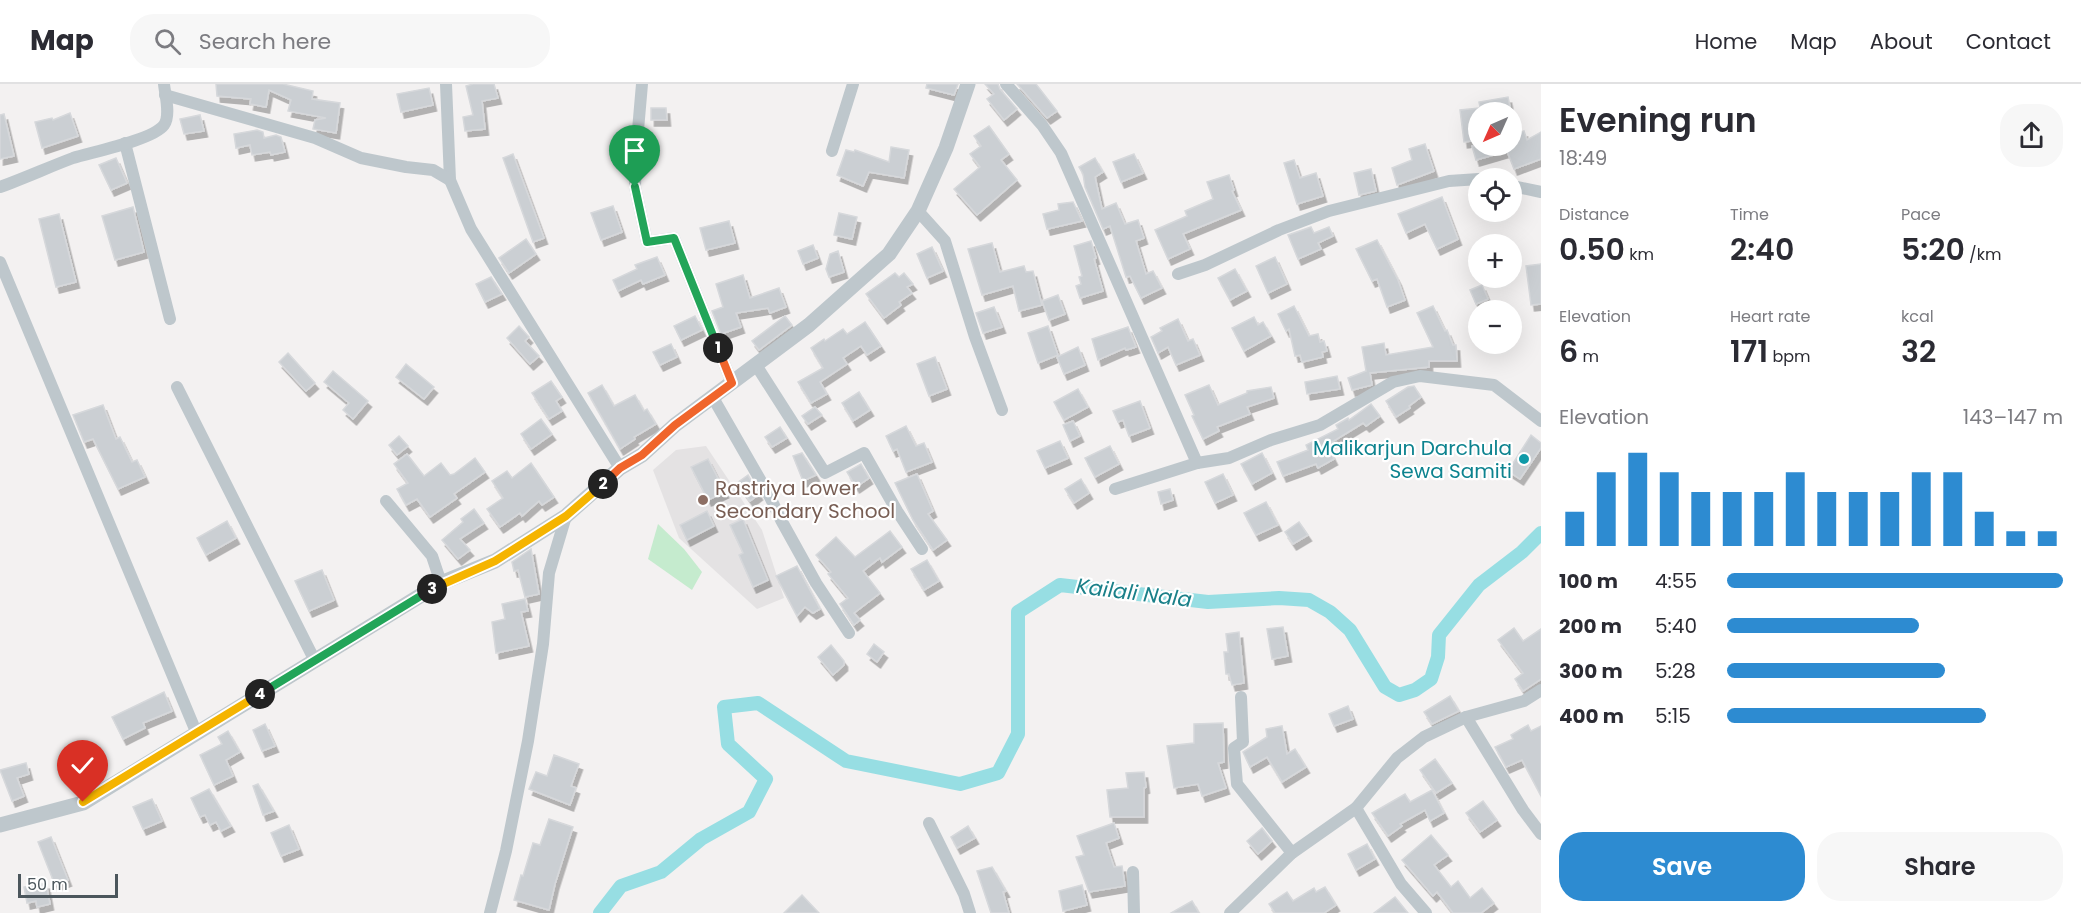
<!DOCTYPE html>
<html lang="en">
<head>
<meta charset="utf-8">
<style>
	body { margin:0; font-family:Poppins,sans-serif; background:#f7f7f7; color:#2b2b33; height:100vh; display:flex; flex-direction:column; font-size:22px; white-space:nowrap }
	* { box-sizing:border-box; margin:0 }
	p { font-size:20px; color:#7c7c81 }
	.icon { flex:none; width:33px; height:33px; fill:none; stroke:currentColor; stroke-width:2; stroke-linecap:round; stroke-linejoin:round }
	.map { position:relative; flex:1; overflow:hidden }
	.side { display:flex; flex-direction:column; background:#fff; width:540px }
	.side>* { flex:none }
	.needle { width:39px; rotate:225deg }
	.fabs { position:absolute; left:1468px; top:18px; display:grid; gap:12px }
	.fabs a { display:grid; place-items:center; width:54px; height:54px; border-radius:50%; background:#fff; box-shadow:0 6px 24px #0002; font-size:30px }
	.scale { position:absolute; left:18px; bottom:15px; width:100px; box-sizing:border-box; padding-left:6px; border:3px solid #4b565c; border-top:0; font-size:16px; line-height:21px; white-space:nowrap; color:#4b565c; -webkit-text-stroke:4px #fff; paint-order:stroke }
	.pin { position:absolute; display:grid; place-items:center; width:51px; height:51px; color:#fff; margin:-62px -26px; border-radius:50% 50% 50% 0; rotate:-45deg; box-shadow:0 0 6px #0007 }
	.pin .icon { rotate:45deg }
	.km { position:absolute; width:30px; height:30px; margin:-15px; border-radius:50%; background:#222; color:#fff; font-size:16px; line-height:30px; text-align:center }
	.round { display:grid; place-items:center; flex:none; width:63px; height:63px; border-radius:24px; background:#f7f7f7 }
	.headline { display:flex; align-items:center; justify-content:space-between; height:102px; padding:0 18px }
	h1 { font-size:33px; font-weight:600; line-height:45px }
	.figures { display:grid; grid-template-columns:repeat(3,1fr); gap:9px; height:102px; padding:6px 18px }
	.figures div { display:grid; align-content:center }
	.figures b { font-size:30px; font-weight:600 }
	.figures small { font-size:16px; font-weight:400 }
	.figures p { font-size:16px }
	.chart { height:168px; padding:12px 18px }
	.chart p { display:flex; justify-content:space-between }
	.chart svg { width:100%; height:108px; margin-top:6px; stroke:#2d8bd1; stroke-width:6 }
	.button { display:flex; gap:12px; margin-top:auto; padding:12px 18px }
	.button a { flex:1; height:69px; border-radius:24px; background:#2d8bd1; color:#fff; font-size:24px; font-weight:600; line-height:69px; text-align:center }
	.button a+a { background:#f7f7f7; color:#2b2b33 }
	ul { padding:0 18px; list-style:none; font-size:20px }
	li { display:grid; grid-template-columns:96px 72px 1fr; align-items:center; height:45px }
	li i { height:15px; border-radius:8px; background:#2d8bd1 }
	header { display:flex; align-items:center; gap:36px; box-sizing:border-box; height:84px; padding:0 30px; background:#fff; border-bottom:2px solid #e1e1e2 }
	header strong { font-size:28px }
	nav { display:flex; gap:33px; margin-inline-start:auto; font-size:21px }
	.search { width:420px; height:54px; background:#f7f7f7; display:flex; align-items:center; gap:15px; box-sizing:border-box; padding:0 21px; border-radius:24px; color:#7c7c81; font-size:22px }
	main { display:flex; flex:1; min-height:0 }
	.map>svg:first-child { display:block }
	.education { fill:#e4e2e3 }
	.green { fill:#c5ebce }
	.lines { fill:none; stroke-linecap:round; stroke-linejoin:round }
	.canal { stroke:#97dee3; stroke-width:14 }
	.building { fill:#cbcfd3; stroke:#d6d8db; stroke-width:1.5; filter:url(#shadow) }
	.minor { stroke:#bec7cc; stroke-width:12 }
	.tertiary { stroke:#bec7cc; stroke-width:15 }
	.split-1-casing { stroke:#fff; stroke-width:12 }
	.split-2-casing { stroke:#fff; stroke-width:12 }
	.split-3-casing { stroke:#fff; stroke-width:12 }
	.split-4-casing { stroke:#fff; stroke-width:12 }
	.split-5-casing { stroke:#fff; stroke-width:12 }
	.split-1 { stroke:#22a559; stroke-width:8 }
	.split-2 { stroke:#f0652b; stroke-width:8 }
	.split-3 { stroke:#f5b400; stroke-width:8 }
	.split-4 { stroke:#22a559; stroke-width:8 }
	.split-5 { stroke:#f5b400; stroke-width:8 }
	.culture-dot { fill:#0f9aa8; stroke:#fff; stroke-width:2 }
	.education-dot { fill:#8d6e63; stroke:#fff; stroke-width:2 }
	.labels { text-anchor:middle; stroke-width:4.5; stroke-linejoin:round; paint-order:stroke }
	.culture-label { font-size:20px; fill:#0d838f; stroke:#fff; text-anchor:end }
	.education-label { font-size:20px; fill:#785e54; stroke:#fff; text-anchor:start }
	.water-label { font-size:21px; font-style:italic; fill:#1a8089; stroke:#fff }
</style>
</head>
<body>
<header>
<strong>Map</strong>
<div class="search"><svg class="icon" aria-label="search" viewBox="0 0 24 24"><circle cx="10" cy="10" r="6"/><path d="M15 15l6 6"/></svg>Search here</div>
<nav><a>Home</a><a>Map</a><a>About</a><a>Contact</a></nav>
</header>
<main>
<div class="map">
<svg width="1541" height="829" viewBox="0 0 1541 829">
	<defs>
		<filter id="shadow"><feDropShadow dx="3.5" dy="6" stdDeviation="0" flood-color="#0004"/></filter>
	</defs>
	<rect width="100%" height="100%" fill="#f3f1f1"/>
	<path class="education" d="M706 362 762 446 784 514 757 525 679 454 653 386 676 366Z"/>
	<path class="green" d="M658 440 684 465 702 488 692 506 648 475Z"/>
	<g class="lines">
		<path class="canal" d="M600 829 621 802 661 788 701 755 749 728 766 695 728 660 724 623 758 619 846 677 960 700 998 689 1018 650V528L1060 501 1208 518 1279 514 1309 516 1330 528 1350 546 1385 603 1399 611 1415 606 1431 595 1438 573 1439 551 1479 501 1522 468 1541 449"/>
	</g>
	<g class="building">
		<path d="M216 0H283L313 7 312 15 340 19 336 49 313 45 315 36 326 34 288 27 291 16 269 6 266 23 250 20 251 15 217 12Z"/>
		<path d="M473 0H494L498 14 482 17 485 45 465 47 463 33 473 31 466 2Z"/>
		<path d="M927 0H958L954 11 926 4Z"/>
		<path d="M985 0H998L1000 5 1017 25 1004 36 987 15 994 10Z"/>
		<path d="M1017 0H1036L1057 27 1047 34Z"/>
		<path d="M429 4 433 21 401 28 397 10Z"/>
		<path d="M1508 13 1511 28H1481L1479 18Z"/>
		<path d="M651 24H666L667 36H651Z"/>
		<path d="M1479 24V56L1464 58 1460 26Z"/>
		<path d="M70 29 78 52 42 64 35 38 52 34 53 36Z"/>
		<path d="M4 30 14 72 0 75V31Z"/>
		<path d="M200 31 204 47 184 50 180 35Z"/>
		<path d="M989 42 1009 70 1001 76 1017 96 977 131 954 105 980 83 970 70 981 62 974 52Z"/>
		<path d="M257 46 263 48 264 54 276 51 281 53 285 68 271 71 270 68 252 71 250 61 236 64 234 50Z"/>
		<path d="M1524 47 1527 56 1541 48V75L1514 85 1507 67 1476 76 1472 62H1512V51Z"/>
		<path d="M1425 60 1434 87 1397 101 1392 84 1412 76 1409 65Z"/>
		<path d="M891 63 909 66 904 94 869 88 863 102 837 91 846 66 854 68 855 66 889 78Z"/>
		<path d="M513 70 544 154 533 158 503 74Z"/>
		<path d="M1134 70 1143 89 1121 98 1113 78Z"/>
		<path d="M116 74 127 99 111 106 99 81Z"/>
		<path d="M1095 74 1103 88 1095 93 1102 125 1116 119 1125 140 1138 136 1144 154 1136 157 1146 190 1153 187 1162 204 1141 214 1130 192 1126 193 1110 142 1103 145 1085 103 1083 90 1079 83Z"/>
		<path d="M1294 76 1300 94 1316 89 1323 112 1297 120 1284 79Z"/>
		<path d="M1371 85 1376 107 1359 111 1354 89Z"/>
		<path d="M1229 91 1234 106 1232 107 1241 126 1183 150 1190 165 1168 175 1155 146 1187 132 1185 127 1213 115 1207 98Z"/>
		<path d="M1442 113 1458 155 1437 165 1425 140 1406 149 1398 130Z"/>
		<path d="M1073 118 1082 137 1047 145 1043 130 1059 126 1058 120Z"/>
		<path d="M613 122 622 148 601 156 591 129Z"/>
		<path d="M133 123 144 168 115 176 102 132Z"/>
		<path d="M839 129 857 133 852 155 834 151Z"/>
		<path d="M59 130 76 198 56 203 39 135Z"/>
		<path d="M729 137 735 159 706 166 700 144Z"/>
		<path d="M1311 143 1314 149 1329 143 1333 152 1318 159 1321 165 1298 175 1288 151Z"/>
		<path d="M526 155 536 170 509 189 499 174Z"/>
		<path d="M1377 156 1398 196 1405 216 1387 223 1377 195 1372 197 1356 165Z"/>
		<path d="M1091 157 1096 174 1094 175 1103 207 1080 214 1076 202 1081 200 1079 193 1082 192 1074 162Z"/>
		<path d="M992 159 1000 188 1024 182 1026 188 1033 187 1042 221 1019 227 1013 202 982 211 968 165Z"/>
		<path d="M813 161 818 174 803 180 798 167Z"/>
		<path d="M932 163 943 187 927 194 917 170Z"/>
		<path d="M838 167 844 188 829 193 826 185 830 170Z"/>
		<path d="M657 173 665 191 643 200 641 196 618 207 613 196 637 185 635 181Z"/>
		<path d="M1275 173 1287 200 1268 209 1256 182Z"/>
		<path d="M1541 180V220L1531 221 1526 182Z"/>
		<path d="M1235 185 1247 207 1230 216 1218 194Z"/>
		<path d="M895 189 899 193 904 189 913 200 907 203 912 209 899 218 901 221 884 234 866 210Z"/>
		<path d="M743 191 750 214 779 204 786 223 770 229 768 224 736 229 741 243 721 250 712 227 723 223 716 200Z"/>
		<path d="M491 193 502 210 485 218 476 200Z"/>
		<path d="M1482 201 1488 215 1476 220 1470 206Z"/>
		<path d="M1058 211 1065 230 1049 236 1042 217Z"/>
		<path d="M1294 222 1309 252 1318 250 1320 258 1324 257 1327 267 1322 268 1323 273 1302 278 1300 271 1295 272 1289 245 1286 247 1278 230Z"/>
		<path d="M1433 222 1445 247 1447 246 1453 261H1456L1457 277H1429V283L1370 289 1372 301 1352 306 1348 294 1366 287 1362 263 1384 259 1386 271 1433 263 1417 229Z"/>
		<path d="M994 223 1002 243 983 249 976 229Z"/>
		<path d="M695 232 702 246 681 256 674 242Z"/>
		<path d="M785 232 792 241 759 266 752 257Z"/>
		<path d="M1254 233 1258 241 1263 238 1271 252 1244 267 1232 244Z"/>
		<path d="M1178 235 1188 257 1193 255 1200 271 1176 281 1168 263 1158 269 1151 253 1162 247 1160 244Z"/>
		<path d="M865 238 881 262 867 271 861 262 843 274 847 280 820 298 827 310 811 319 798 298 823 284 811 264 824 255 825 257 843 245 847 250Z"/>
		<path d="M519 242 529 253 525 257 539 272 530 280 507 254Z"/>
		<path d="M1048 242 1058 271 1038 279 1028 249Z"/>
		<path d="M1128 243 1136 263 1126 266 1125 264 1098 276 1092 255Z"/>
		<path d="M671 260 677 273 660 281 653 268Z"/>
		<path d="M1078 263 1085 281 1064 290 1057 273Z"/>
		<path d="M288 269 315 299 306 307 279 278Z"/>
		<path d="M935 273 947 305 929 312 917 280Z"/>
		<path d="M406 280 434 303 424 315 396 293Z"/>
		<path d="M333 287 368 317 353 335 343 326 349 319 324 298Z"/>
		<path d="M1337 292 1340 305 1307 310 1305 298Z"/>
		<path d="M551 297 562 313 556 317 562 327 549 335 532 309Z"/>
		<path d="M602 301 614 322 635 311 644 327 647 325 656 340 634 353 635 355 620 365 588 309Z"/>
		<path d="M1209 301 1218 321 1247 309V307L1271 303 1274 314 1247 323 1250 330 1217 343 1219 347 1203 355 1192 332 1194 331 1185 311Z"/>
		<path d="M1414 302 1421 313 1409 322 1410 324 1396 333 1386 317 1408 303Z"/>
		<path d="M1078 305 1088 323 1064 336 1054 318Z"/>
		<path d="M859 308 870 326 853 337 842 319Z"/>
		<path d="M1140 317 1150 344 1129 352 1123 336 1118 338 1113 327Z"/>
		<path d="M1371 320 1380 332 1366 342 1363 339 1327 361 1334 375 1318 384 1316 380 1283 392 1277 378 1308 366 1306 361 1338 345 1336 341 1348 334 1349 336Z"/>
		<path d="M103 321 116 355 120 353 132 378 137 376 145 393 118 405 93 355 84 358 73 331Z"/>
		<path d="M815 323 822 331 808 340 802 332Z"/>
		<path d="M541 335 552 350 531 365 521 350Z"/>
		<path d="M1073 337 1080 352 1070 357 1063 341Z"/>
		<path d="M906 342 916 362 924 359 932 378 906 388 897 365 893 367 886 352Z"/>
		<path d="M780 343 787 354 772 363 765 353Z"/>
		<path d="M1531 351 1541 359V364L1520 395 1508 387Z"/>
		<path d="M399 352 408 362 397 371 389 361Z"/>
		<path d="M1060 357 1068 374 1045 384 1037 367Z"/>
		<path d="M1110 362 1119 380 1095 393 1085 374Z"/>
		<path d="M802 369 816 391 803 397 793 372Z"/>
		<path d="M1262 369 1272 389 1252 400 1241 380Z"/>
		<path d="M407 370 424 392 441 379 450 391 454 390 475 374 485 388 454 410 457 414 430 433 417 415 406 421 397 405 408 399 394 380Z"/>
		<path d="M708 375 725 408 708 416 691 383Z"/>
		<path d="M531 379 554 413 542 421 539 417 522 432 520 429 500 443 487 425 503 414 492 397 507 387 512 394Z"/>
		<path d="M861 380 869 394 856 403 847 388Z"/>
		<path d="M917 390 933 427 928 430 947 456 933 466 913 436 895 399Z"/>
		<path d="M1223 390 1233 411 1215 419 1205 398Z"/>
		<path d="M748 391 759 410 750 417 737 399Z"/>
		<path d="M1081 395 1089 409 1074 419 1065 405Z"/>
		<path d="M1170 405 1173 416 1161 420 1158 408Z"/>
		<path d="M1266 418 1278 441 1256 451 1244 429Z"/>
		<path d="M474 425 484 439 460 455 470 466 458 475 442 456 463 438 461 435Z"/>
		<path d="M707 427 714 442 687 456 680 441Z"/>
		<path d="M743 435 768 496 753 503 739 471 743 469 730 441Z"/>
		<path d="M227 437 236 454 206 471 197 454Z"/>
		<path d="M1299 438 1308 451 1293 460 1285 448Z"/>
		<path d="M890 447 902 463 882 478 880 474 863 487 880 509 854 529 860 536 854 541 840 520 848 514 828 490 831 488 816 471 836 453 855 473Z"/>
		<path d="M531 465 539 510 525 513 518 486 514 487 512 478Z"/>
		<path d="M927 476 939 497 924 506 911 485Z"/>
		<path d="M797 482 820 525 813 529 805 523 797 532 776 492Z"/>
		<path d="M322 486 334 516 309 527 295 497Z"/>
		<path d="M525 515 528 527 521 528 529 562 496 569 492 538 505 535 502 520Z"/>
		<path d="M1283 543 1288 572 1272 575 1267 545Z"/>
		<path d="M1514 544 1523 557 1541 545V595L1523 607 1515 595 1523 589 1498 556Z"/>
		<path d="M1239 548 1244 599 1232 601 1229 590H1226L1224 568H1228L1226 550Z"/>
		<path d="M874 560 884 568 877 578 867 570Z"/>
		<path d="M831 561 844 577V581L833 591 818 573Z"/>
		<path d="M164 608 172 627 143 639 145 644 123 655 112 633Z"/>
		<path d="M1450 612 1459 627 1432 640 1424 628Z"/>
		<path d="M1348 622 1353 635 1334 642 1329 630Z"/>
		<path d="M1223 639 1224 678 1218 679 1226 704 1202 712 1198 700 1174 704 1167 662 1194 659V640Z"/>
		<path d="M265 640 275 662 262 667 253 646Z"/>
		<path d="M1528 641 1531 647 1541 642V712L1522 676 1506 683 1495 663 1513 655 1511 651Z"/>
		<path d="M1282 642 1287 670 1295 665 1306 683 1282 698 1267 673 1250 683 1243 668 1267 653 1266 645Z"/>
		<path d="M228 647 240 668 226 676 233 692 214 701 200 671 222 660 218 653Z"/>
		<path d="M554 671 579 680 571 702 576 704 570 721 529 705 536 688 547 692Z"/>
		<path d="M1435 675 1452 699 1436 709 1420 686Z"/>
		<path d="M26 679 29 690 17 694 24 712 12 717 0 686Z"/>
		<path d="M1144 688 1146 703 1144 704V733H1110L1107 706 1128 704 1126 689Z"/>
		<path d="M258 700 274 727 263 731 253 702Z"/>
		<path d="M209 705 231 742 221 747 216 738 210 741 205 731 200 733 191 714Z"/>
		<path d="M1432 706 1444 729 1430 737 1425 726 1400 740 1402 742 1388 752 1372 729 1405 710 1410 718Z"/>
		<path d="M152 715 162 737 143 745 133 723Z"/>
		<path d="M1483 717 1497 736 1480 748 1466 729Z"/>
		<path d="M549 735 573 743 555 800 549 826 514 816 521 791 523 792 533 759 540 761Z"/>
		<path d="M1114 739 1119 754 1106 759 1114 783 1122 782 1125 802 1089 808 1076 773 1084 771 1077 752Z"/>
		<path d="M289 741 299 765 281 772 271 749Z"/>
		<path d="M968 742 975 754 957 764 951 753Z"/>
		<path d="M1262 744 1272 757 1258 770 1247 757Z"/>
		<path d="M1431 751 1448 771 1434 781 1451 803 1458 797 1470 814 1482 804 1494 819 1481 829H1453L1437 808 1433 812 1402 776Z"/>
		<path d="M51 753 68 796 55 801 38 758Z"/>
		<path d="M1367 760 1375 775 1356 786 1348 770Z"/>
		<path d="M992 783 1006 807 1003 808 1009 829H991L977 787Z"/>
		<path d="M46 799 50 820 37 823 36 817 27 819 24 803Z"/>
		<path d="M1082 801 1087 821 1063 827 1059 807Z"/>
		<path d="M1325 803 1336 821 1324 829H1275L1269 820 1287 808 1293 817 1314 804 1316 808Z"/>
		<path d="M802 811 819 829H784Z"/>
		<path d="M1395 813 1408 829H1374Z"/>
		<path d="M1192 817 1199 829H1171Z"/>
	</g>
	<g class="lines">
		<g class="minor">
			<path d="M446 0 450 96 471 145 620 384"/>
			<path d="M642 0 636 69 635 103 647 158 674 154 732 299"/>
			<path d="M1006 0 1042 41 1061 69 1197 379"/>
			<path d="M165 11 315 54 361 74 406 83 433 86 450 96"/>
			<path d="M125 59 170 235"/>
			<path d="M832 67 853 0"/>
			<path d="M1512 102 1541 108"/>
			<path d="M0 103C25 94 49 83 73 74 92 68 153 56 164 41 171 31 165 11 164 0"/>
			<path d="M918 127 945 157 975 253 1002 326"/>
			<path d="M0 178 197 650"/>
			<path d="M1178 190 1205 181 1279 146 1329 127 1449 97 1479 95"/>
			<path d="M756 281 825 389 864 369 897 427 922 465"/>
			<path d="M177 303 314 575"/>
			<path d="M712 312 770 413 781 436 816 499 849 549"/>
			<path d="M1115 405 1197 379 1229 374 1271 356 1320 341 1393 298 1420 292 1494 301 1541 337"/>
			<path d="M386 417 432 472 441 499"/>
			<path d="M1241 613 1243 658 1234 664 1237 700 1292 769"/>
			<path d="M1466 633 1523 726 1541 750"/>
			<path d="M1356 724 1401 800 1426 829"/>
			<path d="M929 739 964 810 970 829"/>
			<path d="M1133 788 1134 829"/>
			<path d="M490 829 506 767 528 657 543 560 549 489 566 432"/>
			<path d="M1230 829 1292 769 1356 724 1397 674 1424 653 1466 633 1524 617 1541 606"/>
		</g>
		<path class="tertiary" d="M0 741 83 719 441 499 495 477 566 432 620 384 642 371 675 341 809 241 889 170 918 127 946 64 968 0"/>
	</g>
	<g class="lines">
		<g class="split-1-casing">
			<path id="split-1" d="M635 103 647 158 674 154 718 264"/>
		</g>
		<g class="split-2-casing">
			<path id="split-2" d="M603 400 620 384 642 371 675 341 732 299 718 264"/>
		</g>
		<g class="split-3-casing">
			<path id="split-3" d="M432 505 495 477 566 432 603 400"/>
		</g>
		<g class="split-4-casing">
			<path id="split-4" d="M260 610 432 505"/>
		</g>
		<g class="split-5-casing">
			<path id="split-5" d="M83 718 260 610"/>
		</g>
		<use href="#split-1" class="split-1"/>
		<use href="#split-2" class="split-2"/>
		<use href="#split-3" class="split-3"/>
		<use href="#split-4" class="split-4"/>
		<use href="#split-5" class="split-5"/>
	</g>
	<circle class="culture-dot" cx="1524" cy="375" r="6"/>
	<circle class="education-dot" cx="703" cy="416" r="6"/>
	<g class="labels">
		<g class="culture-label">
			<text x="1512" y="371">Malikarjun Darchula<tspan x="1512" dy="23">Sewa Samiti</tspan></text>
		</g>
		<g class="education-label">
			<text x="715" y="411">Rastriya Lower<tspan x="715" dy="23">Secondary School</tspan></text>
		</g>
		<g class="water-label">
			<text transform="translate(1134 509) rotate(7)" y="7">Kailali Nala</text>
		</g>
	</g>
</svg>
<div class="fabs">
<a><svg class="needle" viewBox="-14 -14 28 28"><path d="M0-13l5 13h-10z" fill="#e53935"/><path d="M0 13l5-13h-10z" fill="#7c7c81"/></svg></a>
<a><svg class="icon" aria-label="locate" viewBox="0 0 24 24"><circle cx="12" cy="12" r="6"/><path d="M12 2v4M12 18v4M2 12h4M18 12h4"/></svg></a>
<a>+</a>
<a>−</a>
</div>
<div class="scale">50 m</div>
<div class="pin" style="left:635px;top:103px;background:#1e9e55"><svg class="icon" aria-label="arrive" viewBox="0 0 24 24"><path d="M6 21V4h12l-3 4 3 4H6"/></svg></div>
<div class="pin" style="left:83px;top:718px;background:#d93025"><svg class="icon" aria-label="check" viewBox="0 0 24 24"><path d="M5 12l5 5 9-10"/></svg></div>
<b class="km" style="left:718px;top:264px">1</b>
<b class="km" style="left:603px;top:400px">2</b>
<b class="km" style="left:432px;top:505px">3</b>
<b class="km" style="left:260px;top:610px">4</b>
</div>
<section class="side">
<div class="headline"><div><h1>Evening run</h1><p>18:49</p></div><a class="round"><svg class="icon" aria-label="share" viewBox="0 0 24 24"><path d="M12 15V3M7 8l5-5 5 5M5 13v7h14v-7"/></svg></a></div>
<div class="figures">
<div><p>Distance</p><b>0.50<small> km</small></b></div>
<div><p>Time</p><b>2:40</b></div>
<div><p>Pace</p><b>5:20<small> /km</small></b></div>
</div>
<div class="figures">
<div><p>Elevation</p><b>6<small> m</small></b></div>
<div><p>Heart rate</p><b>171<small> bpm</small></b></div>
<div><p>kcal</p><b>32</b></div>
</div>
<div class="chart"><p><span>Elevation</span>143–147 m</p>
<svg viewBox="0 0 160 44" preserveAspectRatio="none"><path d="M5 44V30M15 44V14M25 44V6M35 44V14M45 44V22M55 44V22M65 44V22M75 44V14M85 44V22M95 44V22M105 44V22M115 44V14M125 44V14M135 44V30M145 44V38M155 44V38"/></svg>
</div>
<ul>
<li><b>100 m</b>4:55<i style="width:100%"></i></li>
<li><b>200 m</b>5:40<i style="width:57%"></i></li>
<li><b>300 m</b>5:28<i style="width:65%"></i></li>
<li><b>400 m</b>5:15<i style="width:77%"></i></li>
</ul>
<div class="button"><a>Save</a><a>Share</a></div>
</section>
</main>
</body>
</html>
